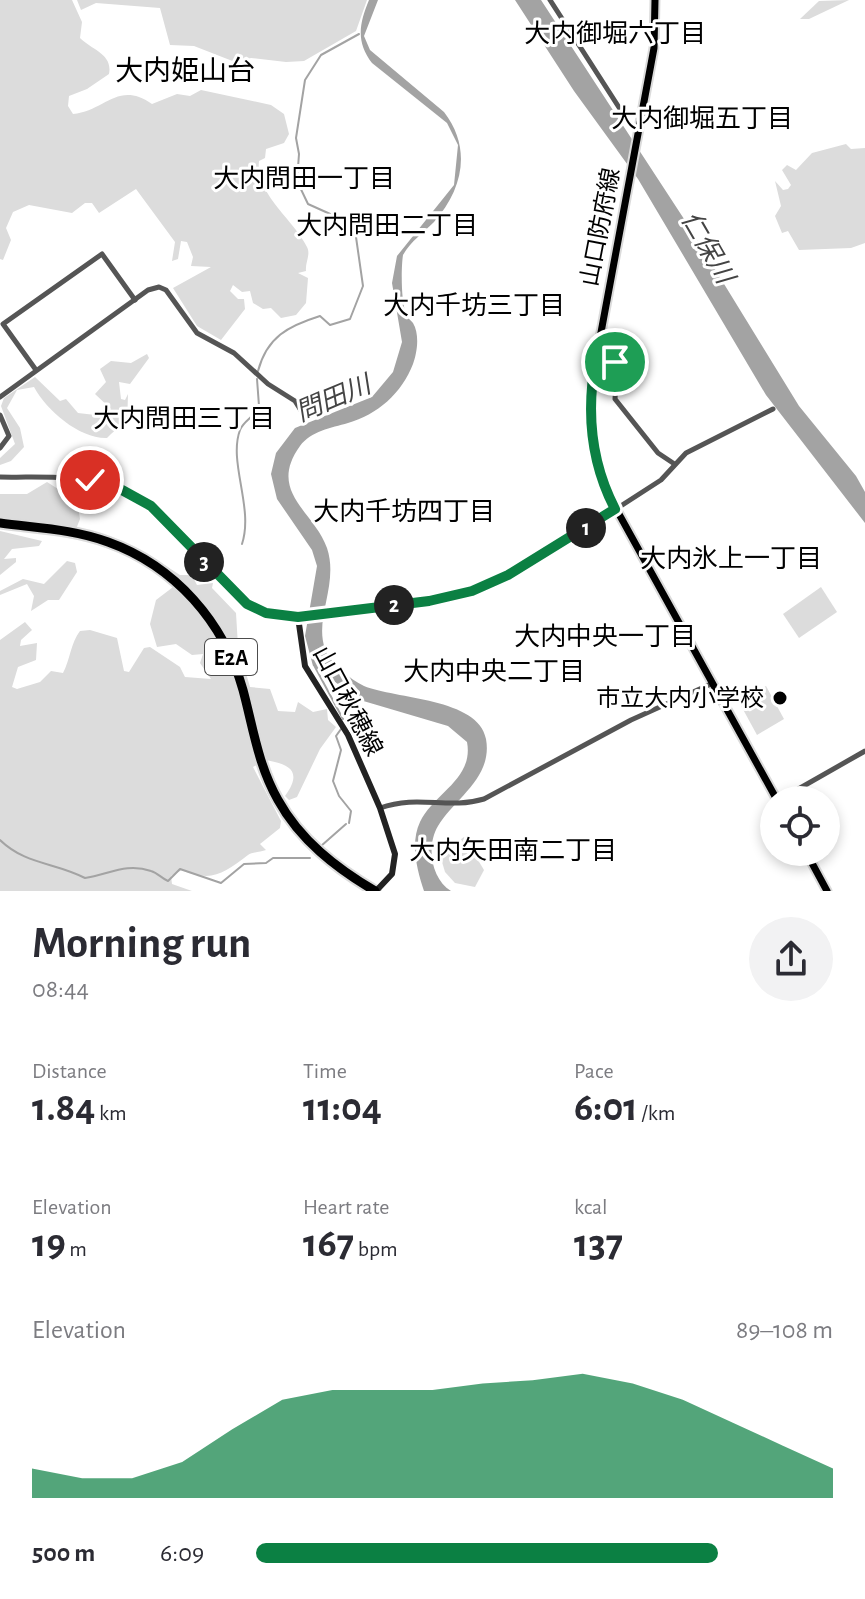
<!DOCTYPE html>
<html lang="en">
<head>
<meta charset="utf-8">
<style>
	body { margin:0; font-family:"Alegreya Sans","Noto Sans JP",sans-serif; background:#f2f2f3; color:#2b2b33; height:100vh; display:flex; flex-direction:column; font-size:30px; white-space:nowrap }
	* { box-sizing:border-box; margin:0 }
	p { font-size:26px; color:#7c7c81 }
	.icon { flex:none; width:44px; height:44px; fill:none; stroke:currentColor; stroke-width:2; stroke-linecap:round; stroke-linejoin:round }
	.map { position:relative; height:891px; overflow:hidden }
	.sheet { display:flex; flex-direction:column; background:#fff; flex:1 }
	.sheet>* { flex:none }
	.tools { position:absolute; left:760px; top:786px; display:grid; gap:16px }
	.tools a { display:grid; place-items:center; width:80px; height:80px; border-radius:50%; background:#fff; box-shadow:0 4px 12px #0003; font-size:40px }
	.pin { position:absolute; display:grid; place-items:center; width:68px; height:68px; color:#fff; margin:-34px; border:4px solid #fff; border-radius:50%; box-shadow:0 2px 8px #0007 }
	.km { position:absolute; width:40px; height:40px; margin:-20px; border-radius:50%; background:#222; color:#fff; font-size:22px; line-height:40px; text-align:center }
	.round { display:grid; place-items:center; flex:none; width:84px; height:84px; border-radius:42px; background:#f2f2f3 }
	.headline { display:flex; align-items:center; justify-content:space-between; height:136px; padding:0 32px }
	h1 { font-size:44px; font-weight:700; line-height:60px }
	.metrics { display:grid; grid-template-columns:repeat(3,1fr); gap:12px; height:136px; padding:8px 32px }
	.metrics div { display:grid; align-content:center }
	.metrics b { font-size:40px; font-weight:700 }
	.metrics small { font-size:22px; font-weight:400 }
	.metrics p { font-size:22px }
	.chart { height:224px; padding:16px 32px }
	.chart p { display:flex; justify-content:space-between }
	.chart svg { width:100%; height:144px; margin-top:8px; fill:#0b8043; opacity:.7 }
	ul { padding:0 32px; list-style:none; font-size:26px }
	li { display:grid; grid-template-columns:128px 96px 1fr; align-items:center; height:60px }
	li i { height:20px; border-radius:10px; background:#0b8043 }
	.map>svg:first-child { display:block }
	.green { fill:#dcdcdc }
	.water { fill:#a3a3a3 }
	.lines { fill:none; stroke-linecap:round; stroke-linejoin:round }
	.stream { stroke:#a3a3a3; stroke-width:2 }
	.primary-casing { stroke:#dbdbdb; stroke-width:11 }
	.motorway-casing { stroke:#dbdbdb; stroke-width:13 }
	.tertiary { stroke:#555; stroke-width:5 }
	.secondary { stroke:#222; stroke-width:6 }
	.primary { stroke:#000; stroke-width:7 }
	.motorway { stroke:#000; stroke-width:9 }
	.route-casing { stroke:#fff; stroke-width:16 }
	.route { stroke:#0b8043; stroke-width:10 }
	.poi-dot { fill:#000; stroke:#fff; stroke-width:3 }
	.labels { text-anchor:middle; stroke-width:6; stroke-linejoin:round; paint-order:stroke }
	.shield { fill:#fff; stroke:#4c4c4c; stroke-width:2 }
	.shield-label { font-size:22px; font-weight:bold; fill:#000 }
	.street-label { font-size:24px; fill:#000; stroke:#fff }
	.poi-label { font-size:24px; fill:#000; stroke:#fff; text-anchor:end }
	.neighbourhood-label { font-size:26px; fill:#000; stroke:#fff }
	.water-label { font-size:26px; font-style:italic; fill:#444; stroke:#fff }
	.quarter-label { font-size:28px; fill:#000; stroke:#fff }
</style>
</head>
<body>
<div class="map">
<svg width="865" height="891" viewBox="0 0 865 891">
	<rect width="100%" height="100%" fill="#fff"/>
	<g class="green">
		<path d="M0 0H72L82 22 80 38C92 50 113 54 109 74L87 89 69 96 68 106 73 114C105 111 118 80 152 104L177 94 190 96 201 90 271 105 284 114 289 134 284 143 266 149 265 158 259 161C255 194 294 220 307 247 311 255 305 262 306 271L298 273 308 278 306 303 296 315 281 318 271 308 263 309 253 303 250 291 242 292 233 285 230 291 238 299H244L245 309 221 340 197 326 173 288 211 267 191 266 193 257 187 242 181 241 178 259 172 261 175 242 136 189 99 213 92 203H85L72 213 29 205 13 212 6 228 11 240 3 260 0 259Z"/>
		<path d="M77 0H367L356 31 304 61 286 62 251 58 235 62 194 46 170 45 160 8 96 3 81 10Z"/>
		<path d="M849 0 809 19H800L819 1Z"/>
		<path d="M846 144 851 149 865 148V243L851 248 799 250 788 231 782 233 775 216 781 206 775 181 783 190 788 189 791 185 782 170 787 165 796 170 812 153Z"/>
		<path d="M147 354 149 358 130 384 119 382 121 399 125 400 128 394C127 427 129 416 107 438 80 439 47 411 34 387L17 390 7 408 20 428 24 447 11 461 0 465V458L15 444 1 406 4 398 35 377 60 401 66 399 78 413 104 416 111 409 95 394 106 382 100 369 111 361 131 363Z"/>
		<path d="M47 482 58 489 82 485 76 495 80 519 76 529 0 518V494H27Z"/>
		<path d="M0 531 42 541 39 546 12 549 4 559 16 558V562L0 575Z"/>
		<path d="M146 553 180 575H192L197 585 213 583 212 588 236 613 238 646 250 687 270 689 278 711 295 712 298 702 313 712 327 709 328 720 336 727 320 749 297 797 289 800 285 796C304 770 288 764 265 760L253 767 281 821 280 828 260 844 266 850C261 852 252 852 248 855 224 873 212 883 182 870L171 876 172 884 192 891H0V640L25 622 32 630 21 640 20 646 37 643 36 660 18 667 12 687 17 689 40 682 51 671 63 673C70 660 71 642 80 631L90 630 117 638 124 671 129 672 144 648 150 647 180 667 185 677 211 679 200 663 203 654 192 655 176 644 157 647 150 624 156 600 181 581Z"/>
		<path d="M67 561 75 563 77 572 59 600H48L31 611 34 596 27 584 0 595V591L23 579 44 584Z"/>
		<path d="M821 587 837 612 799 638 783 614Z"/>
		<path d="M766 686 784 719 757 735 739 702Z"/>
		<path d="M464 837 484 870 475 887 455 883 445 872 440 855Z"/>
	</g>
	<g class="water">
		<path d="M369 0H378L364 36 370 50 444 112C472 148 463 189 434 222 423 233 411 241 403 255 401 268 401 302 406 314 407 318 411 320 413 323 420 335 417 353 413 364 402 393 377 415 348 423 331 428 311 431 300 446 267 492 314 511 327 548 339 584 314 618 325 649 331 664 350 679 364 686 395 699 479 698 486 739 493 778 455 798 438 826 426 846 431 879 451 891H424C417 870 410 843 420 822 434 793 474 779 467 742L448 726 360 700 313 666 305 636 317 566 312 550 277 499 271 474 276 453 295 428 372 397 393 372 402 342 392 283 397 256 454 185 458 145 447 123 372 63C356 42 359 24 369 0Z"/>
		<path d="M515 0H541L686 222 799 406 856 476 865 492V523L766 395 638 179 574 91Z"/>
	</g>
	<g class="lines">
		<g class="stream">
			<path d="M258 371C267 337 288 326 320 316L330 325 350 319 363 286 355 230 348 222 308 204 297 181 299 154 296 138 305 80 321 55 359 34"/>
			<path d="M242 544C254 508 228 462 240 430 244 420 255 417 259 406L257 379"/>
			<path d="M315 667 343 719"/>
			<path d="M341 729 336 736 341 750 333 781 339 796 351 811 349 823"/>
			<path d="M0 840C26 865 54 862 85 878 108 875 126 862 151 871 158 873 161 878 168 881L180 869 221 883 244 864 266 863 273 858H310"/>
			<path d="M321 846 346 824"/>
		</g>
		<g class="primary-casing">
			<g id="primary">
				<path d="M655 0 654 48 591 386 593 442 609 496 777 800"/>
				<path d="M806 852 827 891"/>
			</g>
		</g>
		<g class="motorway-casing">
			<path id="motorway" d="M0 523C36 528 73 529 108 542 175 566 224 622 243 690 253 727 258 765 278 800 300 840 336 868 375 891"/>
		</g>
		<g class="tertiary">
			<path d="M550 0 629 123 638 131"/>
			<path d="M596 358 617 364 615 399 658 453 673 463"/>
			<path d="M36 370 3 324 102 254 135 300"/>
			<path d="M0 397 148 290 159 287 166 290 197 333 234 353 268 384 295 401 305 417"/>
			<path d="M0 415 9 436 0 448"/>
			<path d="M0 477C42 478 90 473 128 492 195 526 213 613 298 617"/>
			<path d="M616 509 661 480 686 453 773 409"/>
			<path d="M779 800 865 751"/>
			<path d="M380 808C419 794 447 810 484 799L631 720 713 683"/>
		</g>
		<path class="secondary" d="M376 891 392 874 395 854 380 808 348 735 305 666 298 617C350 606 406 609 458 595 514 581 566 540 615 509"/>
		<use href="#primary" class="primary"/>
		<use href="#motorway" class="motorway"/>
	</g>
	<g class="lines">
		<g class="route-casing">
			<path id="route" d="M90 480 122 490 151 506 247 604 266 613 298 617 429 601 472 591 508 575 615 509C590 461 586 411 596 358L615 362"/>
		</g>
		<use href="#route" class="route"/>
	</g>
	<circle class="poi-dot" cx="780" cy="698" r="8"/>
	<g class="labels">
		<rect class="shield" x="205" y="639" width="52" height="36" rx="6"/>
		<g class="shield-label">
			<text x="231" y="665">E2A</text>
		</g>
		<g class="street-label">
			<text transform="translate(600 227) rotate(-79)" y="8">山口防府線</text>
			<text transform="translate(348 701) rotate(62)" y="8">山口秋穂線</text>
		</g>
		<g class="poi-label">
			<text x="764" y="706">市立大内小学校</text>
		</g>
		<g class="neighbourhood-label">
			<text x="615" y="42">大内御堀六丁目</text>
			<text x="702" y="127">大内御堀五丁目</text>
			<text x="304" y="187">大内問田一丁目</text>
			<text x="387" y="234">大内問田二丁目</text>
			<text x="474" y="314">大内千坊三丁目</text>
			<text x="184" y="427">大内問田三丁目</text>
			<text x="404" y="520">大内千坊四丁目</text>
			<text x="731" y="567">大内氷上一丁目</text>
			<text x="605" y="645">大内中央一丁目</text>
			<text x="494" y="680">大内中央二丁目</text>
			<text x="513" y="859">大内矢田南二丁目</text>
		</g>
		<g class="water-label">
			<text transform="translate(708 247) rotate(60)" y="9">仁保川</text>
			<text transform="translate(333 398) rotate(-23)" y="9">問田川</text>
		</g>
		<g class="quarter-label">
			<text x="185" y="80">大内姫山台</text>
		</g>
	</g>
</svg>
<div class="tools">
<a><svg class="icon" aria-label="locate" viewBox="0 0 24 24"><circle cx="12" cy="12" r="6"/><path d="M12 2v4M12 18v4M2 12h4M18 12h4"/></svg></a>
</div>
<div class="pin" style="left:615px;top:362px;background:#1e9e55"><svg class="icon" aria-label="arrive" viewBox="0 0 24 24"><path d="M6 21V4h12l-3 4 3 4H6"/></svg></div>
<div class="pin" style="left:90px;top:480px;background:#d93025"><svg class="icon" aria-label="check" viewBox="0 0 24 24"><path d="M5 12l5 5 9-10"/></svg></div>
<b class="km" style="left:586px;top:528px">1</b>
<b class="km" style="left:394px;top:605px">2</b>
<b class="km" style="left:204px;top:562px">3</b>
</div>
<section class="sheet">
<div class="headline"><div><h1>Morning run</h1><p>08:44</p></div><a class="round"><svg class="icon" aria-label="share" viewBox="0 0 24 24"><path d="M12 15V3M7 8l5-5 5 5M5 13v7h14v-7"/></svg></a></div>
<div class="metrics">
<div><p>Distance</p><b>1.84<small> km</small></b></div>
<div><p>Time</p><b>11:04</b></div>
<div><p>Pace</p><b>6:01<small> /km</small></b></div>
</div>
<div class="metrics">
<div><p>Elevation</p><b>19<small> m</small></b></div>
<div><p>Heart rate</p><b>167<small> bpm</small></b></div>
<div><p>kcal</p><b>137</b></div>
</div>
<div class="chart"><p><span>Elevation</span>89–108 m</p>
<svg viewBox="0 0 160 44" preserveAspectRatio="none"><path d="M0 44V35L10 38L20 38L30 33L40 23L50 14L60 11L70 11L80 11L90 9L100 8L110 6L120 9L130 14L140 21L150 28L160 35V44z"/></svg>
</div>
<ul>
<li><b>500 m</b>6:09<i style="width:80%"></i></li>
</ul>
</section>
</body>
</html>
